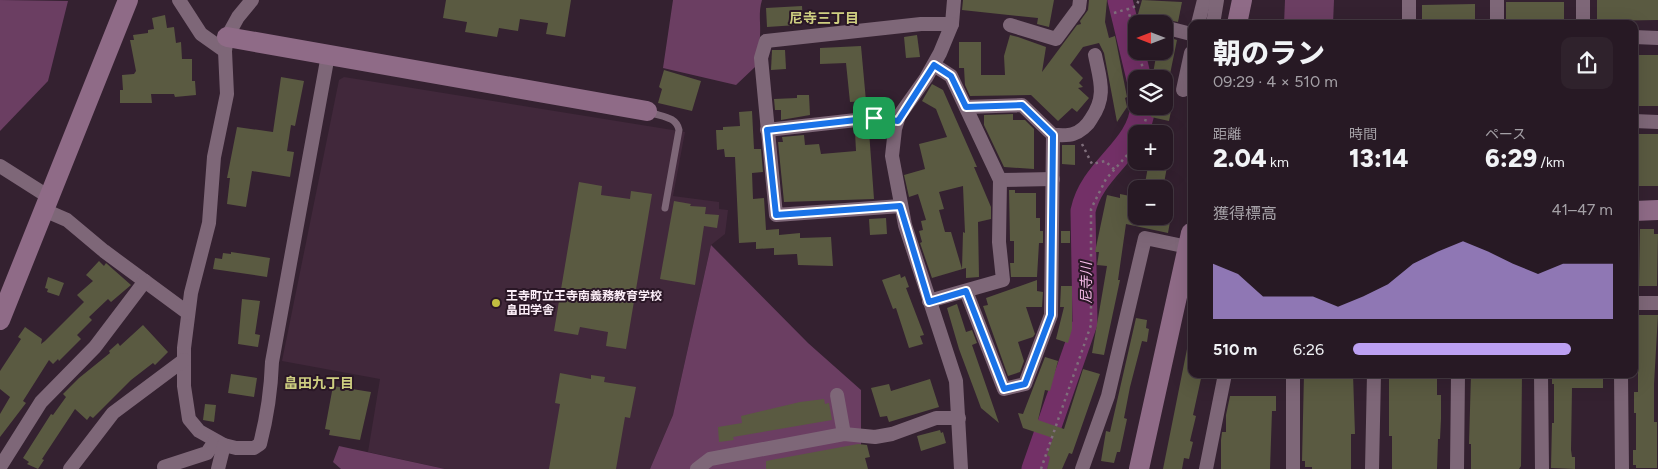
<!DOCTYPE html>
<html lang="ja">
<head>
<meta charset="utf-8">
<style>
	body { margin:0; font-family:Figtree,"Noto Sans JP",sans-serif; background:#2f222c; color:#f1f3f6; height:100vh; display:flex; flex-direction:column; font-size:19px; white-space:nowrap }
	* { box-sizing:border-box; margin:0 }
	p { font-size:16px; color:#a4a0a6 }
	.icon { flex:none; width:28px; height:28px; fill:none; stroke:currentColor; stroke-width:2; stroke-linecap:round; stroke-linejoin:round }
	.map { position:relative; flex:1; overflow:hidden }
	.sheet { position:absolute; left:1188px; top:20px; width:450px; height:358px; display:flex; flex-direction:column; background:#271924; border-radius:10px; box-shadow:0 5px 20px #0002,0 0 0 1px #433841 }
	.sheet>* { flex:none }
	.needle { width:32px; rotate:270deg }
	.buttons { position:absolute; left:1128px; top:15px; display:grid; gap:10px }
	.buttons a { display:grid; place-items:center; width:45px; height:45px; border-radius:10px; background:#271924; box-shadow:0 5px 20px #0002,0 0 0 1px #433841; font-size:25px }
	.pin { position:absolute; display:grid; place-items:center; width:42px; height:42px; color:#fff; margin:-21px; border-radius:10px; box-shadow:0 2px 8px #0006 }
	.round { display:grid; place-items:center; flex:none; width:52px; height:52px; border-radius:10px; background:#2f222c }
	.summary { display:flex; align-items:center; justify-content:space-between; height:85px; padding:0 25px }
	h1 { font-size:28px; font-weight:800; line-height:38px }
	.figures { display:grid; grid-template-columns:repeat(3,1fr); gap:8px; height:85px; padding:5px 25px }
	.figures div { display:grid; align-content:center }
	.figures b { font-size:25px; font-weight:800 }
	.figures small { font-size:14px; font-weight:400 }
	.figures p { font-size:14px }
	.chart { height:140px; padding:10px 25px }
	.chart p { display:flex; justify-content:space-between }
	.chart svg { width:100%; height:90px; margin-top:5px; fill:#bca0f2; opacity:.7 }
	ul { padding:0 25px; list-style:none; font-size:16px }
	li { display:grid; grid-template-columns:80px 60px 1fr; align-items:center; height:38px }
	li i { height:12px; border-radius:6px; background:#bca0f2 }
	.map>svg:first-child { display:block }
	.built { fill:#41283b }
	.green { fill:#6b3e62 }
	.lines { fill:none; stroke-linecap:round; stroke-linejoin:round }
	.river { stroke:#733067; stroke-width:25 }
	.building { fill:#5a5a41; fill-rule:evenodd }
	.path { stroke:#7f6e7b; stroke-width:2.5; stroke-dasharray:2.5 4; stroke-linecap:butt }
	.lane { stroke:#7e6778; stroke-width:7 }
	.street { stroke:#7e6778; stroke-width:14 }
	.secondary { stroke:#8f6b87; stroke-width:20 }
	.route-casing { stroke:#fff; stroke-width:10 }
	.route { stroke:#1a73e8; stroke-width:6 }
	.poi-dot { fill:#c1be40; stroke:#2a1726; stroke-width:2 }
	.labels { text-anchor:middle; stroke-width:4; stroke-linejoin:round; paint-order:stroke }
	.poi-label { font-size:12px; font-weight:bold; fill:#fbedf7; stroke:#2a1726; text-anchor:start }
	.neighbourhood-label { font-size:14px; font-weight:bold; fill:#cece80; stroke:#2a1726 }
	.water-label { font-size:14px; font-style:italic; fill:#f7bce9; stroke:#2a1726 }
</style>
</head>
<body>
<div class="map">
<svg width="1658" height="469" viewBox="0 0 1658 469">
	<rect width="100%" height="100%" fill="#342130"/>
	<path class="built" d="M344 77 685 132 673 196 719 202V209L728 210 725 234 711 245 673 415 650 469H445L368 452 380 379 282 361 339 80Z"/>
	<g class="green">
		<path d="M0 0 68 1 48 81 0 131Z"/>
		<path d="M673 0H762C758 13 761 23 760 36 759 47 755 55 755 67L736 85 663 68Z"/>
		<path d="M1285 0H1334L1333 24H1284Z"/>
		<path d="M711 245 808 343 861 390V469H650L673 415Z"/>
		<path d="M339 446 445 469H341L333 462Z"/>
	</g>
	<g class="lines">
		<g class="river">
			<path d="M1120 0 1139 79"/>
			<path d="M1034 469 1085 323 1083 211C1092 168 1140 149 1143 106"/>
		</g>
	</g>
	<g class="building">
		<path d="M446 0H571L565 37 546 34 548 23 520 19 518 31 499 28 497 37 465 32 467 22 443 18Z"/>
		<path d="M963 0H1054L1049 27 1037 24 1038 18 962 10Z"/>
		<path d="M1089 0H1107L1105 22 1109 38 1115 36 1127 97 1125 98 1127 107 1117 122 1104 53 1099 43 1083 47 1070 65 1083 78 1079 83 1083 87 1078 88 1089 98 1077 112 1072 108 1058 121 1031 95 970 96 965 85 964 68H959V42H981V75H1005L1004 56 1010 35 1018 37 1046 47 1042 72 1077 25 1081 24 1080 21 1088 10Z"/>
		<path d="M1142 0 1182 2 1178 22 1138 14Z"/>
		<path d="M1597 0H1658V20L1597 21Z"/>
		<path d="M1506 2H1564V24H1510V19H1506Z"/>
		<path d="M1475 4V24H1422V5Z"/>
		<path d="M802 6 803 22 797 23V25L767 27 766 8Z"/>
		<path d="M165 15 167 28 174 27 176 43 181 42 182 59H192V81H195L196 95 175 97 174 94H151L152 103H120V90H123L122 75 134 74 136 71 130 40H134L133 35 148 33V30L154 29 152 18Z"/>
		<path d="M917 35 920 57 906 58 904 37Z"/>
		<path d="M1164 36 1177 40 1169 79H1152L1157 51H1164Z"/>
		<path d="M861 46 866 101 850 102 846 63 820 64V48Z"/>
		<path d="M772 50H785L786 69 771 70Z"/>
		<rect x="1634" y="55" width="24" height="51"/>
		<path d="M664 70 701 81 692 111 658 103 662 89 659 87Z"/>
		<path d="M281 77 304 81 295 126 291 125 287 151 294 152 290 177 252 171 246 207 227 204 230 178H227L237 127 273 132Z"/>
		<path d="M932 84 943 90 977 167H974L991 207V219L978 222 979 277 966 278V268L932 278 920 243 922 242 919 231 923 230 921 221 926 220 918 194 909 197 904 175 925 169 919 144 947 137 936 109 922 101ZM963 186 965 233 963 232 962 269 951 232H945L939 210 944 209 939 192Z"/>
		<path d="M797 95H809L810 115 781 120V110H775L774 99 797 98Z"/>
		<path d="M1153 106H1172L1169 121 1151 117Z"/>
		<path d="M752 111 754 149H761L763 172 752 173 753 199 764 198 766 230 779 229V235L800 233V238L831 237 833 266 798 265 797 254 774 255V248L756 249V242L739 243 735 157H725L724 149 717 150 716 130H723V127L740 126 739 112Z"/>
		<path d="M1013 114V120H1025L1034 129V169L1004 167 984 125V115Z"/>
		<path d="M869 131 874 199 784 202 778 142H783L782 137 804 135 805 145 819 144 821 154 856 151 855 132Z"/>
		<rect x="1634" y="134" width="24" height="52"/>
		<path d="M1062 145H1075V165L1062 164Z"/>
		<path d="M1149 161H1168L1163 189H1144Z"/>
		<path d="M579 182 602 186 601 195 630 199 631 191 652 194 626 349 606 346 608 332 580 327 578 335 554 331Z"/>
		<path d="M1009 190H1015V193H1036V218H1040V231H1043V243H1039L1037 277H1011L1010 263H1014V241H1010Z"/>
		<path d="M1120 194 1135 197 1131 216H1171L1168 233 1126 224 1118 280H1120L1104 355 1092 353 1107 266 1097 265 1099 252H1095L1107 195 1120 198Z"/>
		<path d="M674 201 691 204 690 206 706 207 705 214 719 215 717 228 704 226 695 285 660 279Z"/>
		<path d="M886 218 887 234 870 235 869 219Z"/>
		<path d="M1640 229H1654V234H1658L1657 286H1639Z"/>
		<rect x="1061" y="231" width="9" height="12"/>
		<path d="M231 252 270 258 267 277 213 269 215 258 222 259 223 253 231 254Z"/>
		<path d="M99 261 104 266 106 263 131 285 111 302 108 299 89 317 92 320 77 335 81 339 59 361 58 359 53 364 49 360 23 401 26 403 0 437V414L10 397 0 389V371L21 339 18 337 25 327 42 339 41 344 45 341 84 302 77 295 93 281 86 275Z"/>
		<path d="M900 274 901 278 905 276 909 287 906 288 924 335 920 336 923 344 909 348 896 308 893 309 882 280Z"/>
		<path d="M48 277 64 283 59 296 47 292 48 289 45 288Z"/>
		<path d="M1037 280V291L1043 292 1042 307H1026L1035 334 1033 337 1018 342 1024 361 1020 372 1008 376 983 306 988 305 986 298Z"/>
		<path d="M1061 286H1072V329L1068 343 1056 339 1064 307H1060Z"/>
		<path d="M242 299 260 301 255 334 260 335 258 347 238 344Z"/>
		<path d="M957 304 966 332 972 330 977 343 972 345 999 423 981 408 959 349 947 308Z"/>
		<path d="M1634 315H1658L1654 384V422H1657V468H1636V465H1633V450H1636V413H1634V392H1638V358H1635Z"/>
		<path d="M1136 318 1147 320 1146 328 1149 329 1147 342 1142 341 1130 387 1124 418 1127 419 1120 452H1117L1114 463 1101 461 1106 431 1110 432Z"/>
		<path d="M143 325 168 352 155 365 153 363 131 380 93 418 90 416 87 420 75 409 42 459 44 460 38 469 27 464 29 462 23 458 51 414 53 415 66 397 63 394 79 378 110 353 109 351 118 343 120 346Z"/>
		<path d="M1187 349 1191 350V374H1202L1193 415 1196 416 1190 441 1193 442 1189 459 1184 458 1182 469H1163Z"/>
		<path d="M1045 357 1058 361 1050 391 1045 390 1038 420 1064 429 1083 369 1100 374 1072 454 1069 453 1062 469H1047L1050 457 1047 455 1053 438 1023 428 1018 413 1023 414Z"/>
		<path d="M560 373 591 379V375L605 377 604 382 636 387 630 418 625 417 616 469H549L560 404 555 403Z"/>
		<path d="M231 374 257 378 254 397 228 393Z"/>
		<path d="M1304 374H1353L1355 434H1351V469H1312V467H1305V461H1302Z"/>
		<path d="M1389 374H1437V395H1441V419L1440 439H1438L1437 469H1392V436H1389Z"/>
		<path d="M1471 374H1522L1521 466 1519 469H1471V444H1469Z"/>
		<path d="M1552 374H1603V388H1572L1571 450 1572 457H1575V469L1551 468 1552 423H1554V384H1552Z"/>
		<path d="M930 379 939 407 889 422 887 416 880 417 871 388 889 384 891 391Z"/>
		<path d="M333 386 371 392 360 440 329 435 330 430 325 429Z"/>
		<path d="M1230 396H1276V411H1272L1270 469H1221V440L1222 432H1226V415Z"/>
		<path d="M824 399 825 404 829 403 832 420 733 437 734 440 719 442 718 427 742 423 741 416 800 402Z"/>
		<path d="M205 404 216 405 214 422 203 420Z"/>
		<path d="M940 430 941 433 943 432 946 443 921 451 917 436Z"/>
		<path d="M858 444 867 445 870 457 865 458 868 469H766V461Z"/>
	</g>
	<g class="lines">
		<g class="path">
			<path d="M1114 13 1127 9"/>
			<path d="M1136 42 1128 9 1136 6 1139 0"/>
			<path d="M1139 51 1145 79"/>
			<path d="M1142 134 1149 106"/>
			<path d="M1082 144 1092 164 1105 161 1115 170"/>
			<path d="M1041 469 1091 325V209L1106 179 1136 145"/>
		</g>
		<path class="lane" d="M647 111C659 117 676 115 679 130L665 208"/>
		<g class="street">
			<path d="M179 0 201 34 225 51"/>
			<path d="M252 0 238 17 227 37 225 51 227 94 214 157 209 223 191 293 184 348V386L189 419 199 431 224 445 236 448H254L260 444C267 417 271 390 272 362L328 55"/>
			<path d="M954 0 952 24 940 53 926 78 899 116 895 129 892 156 905 225 956 381 961 469"/>
			<path d="M1409 0V24"/>
			<path d="M1497 0V24"/>
			<path d="M1198 24 1204 0"/>
			<path d="M1213 24 1217 0"/>
			<path d="M1583 24V0"/>
			<path d="M1010 25 1056 39 1079 8 1080 0"/>
			<path d="M1164 27 1191 34"/>
			<path d="M1634 37 1658 38"/>
			<path d="M1183 90 1191 53"/>
			<path d="M966 107 1022 105 1053 135 1051 315 1025 384 1004 389 966 291"/>
			<path d="M1634 121 1658 122"/>
			<path d="M767 130 874 118 897 121"/>
			<path d="M1053 135C1059 135 1068 136 1073 134 1080 132 1088 125 1091 119 1107 96 1100 80 1095 55"/>
			<path d="M0 166 49 197"/>
			<path d="M1000 180 1053 179"/>
			<path d="M901 206 776 215 761 58 766 41 921 24H952"/>
			<path d="M44 210 67 220 104 251 188 313"/>
			<path d="M929 301 1003 280 999 242 1000 180 951 76 934 65"/>
			<path d="M1634 303H1658"/>
			<path d="M1293 374V469"/>
			<path d="M1541 374 1542 469"/>
			<path d="M1621 374 1622 469"/>
			<path d="M837 395 844 434"/>
			<path d="M0 467 41 402 95 347 145 281"/>
			<path d="M164 467 207 453 215 441"/>
			<path d="M70 469 113 413 184 360"/>
			<path d="M218 469 224 445"/>
			<path d="M697 469 710 459 844 434 875 437 892 434 936 418H959"/>
			<path d="M1082 469 1108 396 1145 238 1188 247"/>
			<path d="M1206 469 1225 374"/>
			<path d="M1372 469 1374 374"/>
			<path d="M1457 469 1458 374"/>
		</g>
		<g class="secondary">
			<path d="M1237 24 1242 0"/>
			<path d="M227 37 647 111"/>
			<path d="M1634 211 1658 210"/>
			<path d="M0 320 128 0"/>
			<path d="M1139 469 1191 233"/>
		</g>
	</g>
	<g class="lines">
		<g class="route-casing">
			<path id="route" d="M934 65 951 76 966 107 1022 105 1053 135 1051 315 1025 384 1004 389 966 291 929 302 900 206 776 215 767 130 874 118 898 121Z"/>
		</g>
		<use href="#route" class="route"/>
	</g>
	<circle class="poi-dot" cx="496" cy="303" r="5"/>
	<g class="labels">
		<g class="poi-label">
			<text x="506" y="300">王寺町立王寺南義務教育学校<tspan x="506" dy="14">畠田学舎</tspan></text>
		</g>
		<g class="neighbourhood-label">
			<text x="824" y="23">尼寺三丁目</text>
			<text x="319" y="388">畠田九丁目</text>
		</g>
		<g class="water-label">
			<text transform="translate(1086 283) rotate(-90)" y="5">尼寺川</text>
		</g>
	</g>
</svg>
<div class="buttons">
<a><svg class="needle" viewBox="-14 -14 28 28"><path d="M0-13l5 13h-10z" fill="#e53935"/><path d="M0 13l5-13h-10z" fill="#a4a0a6"/></svg></a>
<a><svg class="icon" aria-label="layers" viewBox="0 0 24 24"><path d="M12 4l9 5-9 5-9-5zM3 14l9 5 9-5"/></svg></a>
<a>+</a>
<a>−</a>
</div>
<div class="pin" style="left:874px;top:118px;background:#1e9e55"><svg class="icon" aria-label="arrive" viewBox="0 0 24 24"><path d="M6 21V4h12l-3 4 3 4H6"/></svg></div>
<section class="sheet">
<div class="summary"><div><h1>朝のラン</h1><p>09:29 · 4 × 510 m</p></div><a class="round"><svg class="icon" aria-label="share" viewBox="0 0 24 24"><path d="M12 15V3M7 8l5-5 5 5M5 13v7h14v-7"/></svg></a></div>
<div class="figures">
<div><p>距離</p><b>2.04<small> km</small></b></div>
<div><p>時間</p><b>13:14</b></div>
<div><p>ペース</p><b>6:29<small> /km</small></b></div>
</div>
<div class="chart"><p><span>獲得標高</span>41–47 m</p>
<svg viewBox="0 0 160 44" preserveAspectRatio="none"><path d="M0 44V17L10 22L20 33L30 33L40 33L50 38L60 33L70 27L80 17L90 11L100 6L110 11L120 17L130 22L140 17L150 17L160 17V44z"/></svg>
</div>
<ul>
<li><b>510 m</b>6:26<i style="width:84%"></i></li>
</ul>
</section>
</div>
</body>
</html>
